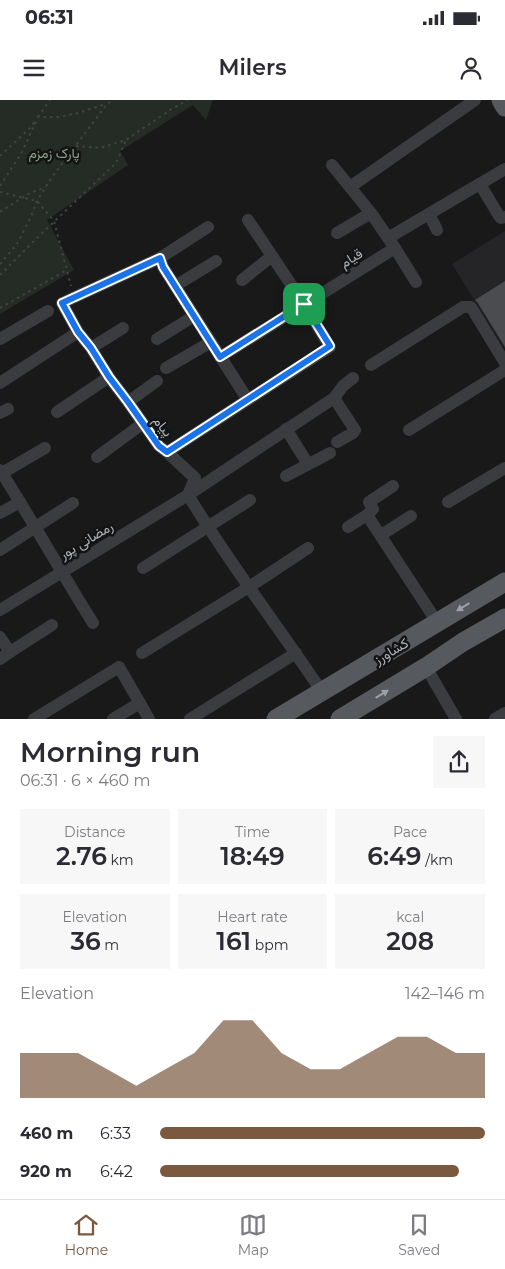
<!DOCTYPE html>
<html lang="en">
<head>
<meta charset="utf-8">
<style>
	body { margin:0; font-family:Montserrat,Vazirmatn,sans-serif; background:#f7f7f7; color:#2b2b33; height:100vh; display:flex; flex-direction:column; font-size:19px; white-space:nowrap }
	* { box-sizing:border-box; margin:0 }
	p { font-size:16px; color:#7c7c81 }
	.icon { flex:none; width:28px; height:28px; fill:none; stroke:currentColor; stroke-width:2; stroke-linecap:round; stroke-linejoin:round }
	.map { position:relative; height:619px; overflow:hidden }
	.details { display:flex; flex-direction:column; background:#fff; flex:1 }
	.details>* { flex:none }
	.pin { position:absolute; display:grid; place-items:center; width:42px; height:42px; color:#fff; margin:-21px; border-radius:10px; box-shadow:0 2px 8px #0006 }
	.round { display:grid; place-items:center; flex:none; width:52px; height:52px; border-radius:0px; background:#f7f7f7 }
	.headline { display:flex; align-items:center; justify-content:space-between; height:85px; padding:0 20px }
	h1 { font-size:28px; font-weight:600; line-height:38px }
	.figures { display:grid; grid-template-columns:repeat(3,1fr); gap:8px; height:85px; padding:5px 20px }
	.figures div { display:grid; align-content:center; border-radius:0px; background:#f7f7f7; text-align:center }
	.figures b { font-size:25px; font-weight:600 }
	.figures small { font-size:14px; font-weight:400 }
	.figures p { font-size:14px }
	.chart { height:140px; padding:10px 20px }
	.chart p { display:flex; justify-content:space-between }
	.chart svg { width:100%; height:90px; margin-top:5px; fill:#7b593f; opacity:.7 }
	ul { padding:0 20px; list-style:none; font-size:16px }
	li { display:grid; grid-template-columns:80px 60px 1fr; align-items:center; height:38px }
	li i { height:12px; border-radius:6px; background:#7b593f }
	.status { display:flex; justify-content:space-between; align-items:center; height:35px; padding:0 25px; background:#fff; direction:ltr }
	.status svg { height:14px; fill:currentColor }
	header { display:flex; justify-content:space-between; align-items:center; height:65px; padding:0 20px; background:#fff; font-size:22px; font-weight:600 }
	.dock { display:flex; justify-content:space-around; align-items:center; height:70px; border-top:1px solid #e1e1e2; background:#fff; font-size:14px; color:#7c7c81 }
	.dock a { display:grid; justify-items:center; gap:2px }
	.dock .on { color:#7b593f }
	.map>svg:first-child { display:block }
	.built { fill:#252527 }
	.green { fill:#252c25 }
	.building { fill:#4b4c4f }
	.lines { fill:none; stroke-linecap:round; stroke-linejoin:round }
	.path { stroke:#404346; stroke-width:2; stroke-dasharray:2.5 4; stroke-linecap:butt }
	.street { stroke:#3a3c3f; stroke-width:12 }
	.primary { stroke:#56595e; stroke-width:19 }
	.oneway { fill:#9ca1a7 }
	.route-casing { stroke:#fff; stroke-width:10 }
	.route { stroke:#1a73e8; stroke-width:6 }
	.labels { text-anchor:middle; stroke-width:5; stroke-linejoin:round; paint-order:stroke }
	.park-label { font-size:14px; fill:#8aa186; stroke:#141415 }
	.street-label { font-size:14px; fill:#adb3b9; stroke:#141415 }
</style>
</head>
<body>
<div class="status"><b>06:31</b><svg viewBox="0 0 49 12"><path d="M0 12V9h3v3zM5 12V6h3v6zM10 12V3h3v9zM15 12V0h3v12zM26 1h20v11H26zM47 4h2v5h-2z"/></svg></div>
<header><svg class="icon" aria-label="menu" viewBox="0 0 24 24"><path d="M4 6h16M4 12h16M4 18h16"/></svg>Milers<svg class="icon" aria-label="person" viewBox="0 0 24 24"><circle cx="12" cy="8" r="4"/><path d="M4 21q1-7 8-7t8 7"/></svg></header>
<div class="map">
<svg width="505" height="619" viewBox="0 0 505 619">
	<rect width="100%" height="100%" fill="#19191a"/>
	<path class="built" d="M505 131V249L452 164Z"/>
	<path class="green" d="M0 0H213L206 20 193 5 120 51 128 65 47 120 74 170 0 214Z"/>
	<path class="building" d="M505 181V247L478 203 475 200Z"/>
	<g class="lines">
		<g class="path">
			<path d="M38 17 50 0"/>
			<path d="M76 46 100 48 126 40 170 10 188 0"/>
			<path d="M0 56 30 28 35 21"/>
			<path d="M0 86 22 52 38 17H59L78 13 106 4"/>
			<path d="M0 92 37 101 54 121 71 186"/>
			<path d="M0 112 28 94 46 87"/>
			<path d="M0 164 17 144 31 117 37 101 52 77 107 4 113 0"/>
			<path d="M0 175 40 135 116 63 126 40"/>
			<path d="M0 208 67 170"/>
		</g>
		<g class="street">
			<path d="M332 65 371 113 395 148 416 182"/>
			<path d="M480 84 499 116 501 118 505 117"/>
			<path d="M350 87 475 0"/>
			<path d="M429 114 437 130"/>
			<path d="M337 133 371 113"/>
			<path d="M388 138 505 69"/>
			<path d="M160 158 163 167 248 300"/>
			<path d="M242 180 272 156"/>
			<path d="M175 186 216 161"/>
			<path d="M0 239 48 211"/>
			<path d="M157 239 194 216"/>
			<path d="M91 248 123 228"/>
			<path d="M220 257 395 148"/>
			<path d="M371 265 463 207H471L505 263"/>
			<path d="M166 268 211 242"/>
			<path d="M0 283 78 232"/>
			<path d="M334 298 355 330 353 333 337 342"/>
			<path d="M128 302 157 281"/>
			<path d="M57 312 109 277"/>
			<path d="M0 313 8 309"/>
			<path d="M286 329 308 364"/>
			<path d="M409 330 505 270"/>
			<path d="M167 352 330 247 304 204 248 120"/>
			<path d="M97 357 142 324"/>
			<path d="M0 370C32 420 61 472 93 523"/>
			<path d="M2 373 45 348"/>
			<path d="M286 376 330 353"/>
			<path d="M188 395 195 378 167 352 159 346 128 302 109 277 91 248 78 232 62 203 160 158 208 127"/>
			<path d="M188 395C229 463 278 526 322 592"/>
			<path d="M448 402 505 368"/>
			<path d="M0 413 20 402"/>
			<path d="M367 415 437 522"/>
			<path d="M348 427 367 415 373 409 369 402 393 386"/>
			<path d="M381 435 411 416"/>
			<path d="M0 450 73 403"/>
			<path d="M143 468 250 400"/>
			<path d="M0 510 188 395 334 298 343 286 353 278"/>
			<path d="M0 537 10 552 0 559"/>
			<path d="M10 552 52 525"/>
			<path d="M142 553 249 487 308 448"/>
			<path d="M426 567 456 619"/>
			<path d="M34 619 119 567 149 619"/>
			<path d="M113 619 140 603"/>
			<path d="M190 619 296 553"/>
			<path d="M495 619 505 613"/>
		</g>
		<g class="primary">
			<path d="M501 0 505 7"/>
			<path d="M276 619 505 482"/>
			<path d="M340 619 426 567 463 542 505 518"/>
		</g>
	</g>
	<defs><path id="oneway-solid" d="M-6-.8H1V-3.2L6.5 0L1 3.2V.8H-6Z" transform="scale(1.25)"/></defs>
	<g class="oneway">
		<use href="#oneway-solid" transform="translate(463 507) rotate(149)"/>
		<use href="#oneway-solid" transform="translate(382 594) rotate(-31)"/>
	</g>
	<g class="lines">
		<g class="route-casing">
			<path id="route" d="M160 158 163 167 220 257 304 204 330 246 167 352 159 346 128 302 109 277 91 248 78 232 62 203Z"/>
		</g>
		<use href="#route" class="route"/>
	</g>
	<g class="labels">
		<g class="park-label">
			<text x="54" y="58">پارک زمزم</text>
		</g>
		<g class="street-label">
			<text transform="translate(351 158) rotate(-32)" y="5">قیام</text>
			<text transform="translate(163 326) rotate(51)" y="5">پیام</text>
			<text transform="translate(86 440) rotate(-31)" y="5">رمضانی پور</text>
			<text transform="translate(391 551) rotate(-31)" y="5">کشاورز</text>
		</g>
	</g>
</svg>
<div class="pin" style="left:304px;top:204px;background:#1e9e55"><svg class="icon" aria-label="arrive" viewBox="0 0 24 24"><path d="M6 21V4h12l-3 4 3 4H6"/></svg></div>
</div>
<section class="details">
<div class="headline"><div><h1>Morning run</h1><p>06:31 · 6 × 460 m</p></div><a class="round"><svg class="icon" aria-label="share" viewBox="0 0 24 24"><path d="M12 15V3M7 8l5-5 5 5M5 13v7h14v-7"/></svg></a></div>
<div class="figures">
<div><p>Distance</p><b>2.76<small> km</small></b></div>
<div><p>Time</p><b>18:49</b></div>
<div><p>Pace</p><b>6:49<small> /km</small></b></div>
</div>
<div class="figures">
<div><p>Elevation</p><b>36<small> m</small></b></div>
<div><p>Heart rate</p><b>161<small> bpm</small></b></div>
<div><p>kcal</p><b>208</b></div>
</div>
<div class="chart"><p><span>Elevation</span>142–146 m</p>
<svg viewBox="0 0 160 44" preserveAspectRatio="none"><path d="M0 44V22L10 22L20 22L30 30L40 38L50 30L60 22L70 6L80 6L90 22L100 30L110 30L120 22L130 14L140 14L150 22L160 22V44z"/></svg>
</div>
<ul>
<li><b>460 m</b>6:33<i style="width:100%"></i></li>
<li><b>920 m</b>6:42<i style="width:92%"></i></li>
</ul>
</section>
<nav class="dock">
<a class="on"><svg class="icon" aria-label="home" viewBox="0 0 24 24"><path d="M3 11l9-7 9 7M6 9v11h12V9"/></svg>Home</a>
<a><svg class="icon" aria-label="map" viewBox="0 0 24 24"><path d="M3 6l6-2 6 2 6-2v14l-6 2-6-2-6 2zM9 4v14M15 6v14"/></svg>Map</a>
<a><svg class="icon" aria-label="saved" viewBox="0 0 24 24"><path d="M7 4h10v16l-5-4-5 4z"/></svg>Saved</a>
</nav>
</body>
</html>
